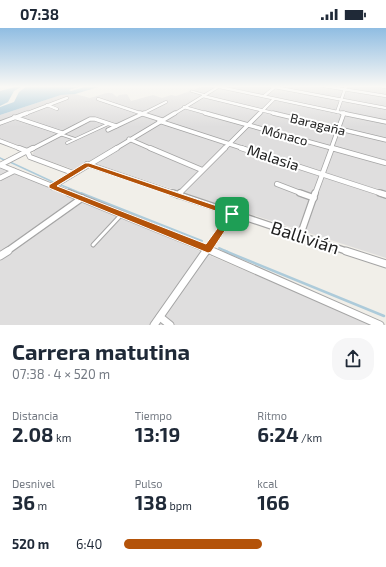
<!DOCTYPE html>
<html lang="es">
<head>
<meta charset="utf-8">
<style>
	body { margin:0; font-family:"Exo 2",sans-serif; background:#f6f6f7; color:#1f2937; height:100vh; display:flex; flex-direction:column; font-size:15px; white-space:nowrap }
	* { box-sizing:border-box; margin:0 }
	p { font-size:13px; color:#747a83 }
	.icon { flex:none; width:22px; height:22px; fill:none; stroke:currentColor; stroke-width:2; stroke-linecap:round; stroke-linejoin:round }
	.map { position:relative; height:297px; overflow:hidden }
	.details { display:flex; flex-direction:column; background:#fff; flex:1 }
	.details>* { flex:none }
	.pin { position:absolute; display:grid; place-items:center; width:34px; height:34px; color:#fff; margin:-17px; border-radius:8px; box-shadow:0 2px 6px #0006 }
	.round { display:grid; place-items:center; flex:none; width:42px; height:42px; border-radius:16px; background:#f6f6f7 }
	.headline { display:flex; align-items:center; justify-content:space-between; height:68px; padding:0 12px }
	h1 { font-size:22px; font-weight:700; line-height:30px }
	.metrics { display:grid; grid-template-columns:repeat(3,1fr); gap:6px; height:68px; padding:4px 12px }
	.metrics div { display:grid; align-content:center }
	.metrics b { font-size:20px; font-weight:700 }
	.metrics small { font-size:11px; font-weight:400 }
	.metrics p { font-size:11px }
	ul { padding:0 12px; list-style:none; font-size:13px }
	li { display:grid; grid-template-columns:64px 48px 1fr; align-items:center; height:30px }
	li i { height:10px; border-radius:5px; background:#b45309 }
	.status { display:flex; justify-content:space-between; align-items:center; height:28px; padding:0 20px; background:#fff; direction:ltr }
	.status svg { height:11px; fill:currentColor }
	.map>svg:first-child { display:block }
	.residential { fill:#dfdede }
	.water { fill:#adcbda }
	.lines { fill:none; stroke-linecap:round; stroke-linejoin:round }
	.stream-far2 { stroke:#adcbda; stroke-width:1.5 }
	.stream-far1 { stroke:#adcbda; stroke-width:2 }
	.stream { stroke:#adcbda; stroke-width:2.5 }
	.lane-far2-casing { stroke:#a5a5a5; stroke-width:2.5 }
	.lane-far1-casing { stroke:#a5a5a5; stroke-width:3.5 }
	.lane-casing { stroke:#a5a5a5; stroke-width:5 }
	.street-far4-casing { stroke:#a5a5a5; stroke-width:3.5 }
	.street-far3-casing { stroke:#a5a5a5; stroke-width:5 }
	.street-far2-casing { stroke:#a5a5a5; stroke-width:6 }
	.street-far1-casing { stroke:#a5a5a5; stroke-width:8 }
	.street-casing { stroke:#a5a5a5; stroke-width:9 }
	.lane-far2 { stroke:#fff; stroke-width:1.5 }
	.lane-far1 { stroke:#fff; stroke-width:2 }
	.lane { stroke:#fff; stroke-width:3 }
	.street-far4 { stroke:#fff; stroke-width:2.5 }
	.street-far3 { stroke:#fff; stroke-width:3.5 }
	.street-far2 { stroke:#fff; stroke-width:4.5 }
	.street-far1 { stroke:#fff; stroke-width:5.5 }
	.street { stroke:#fff; stroke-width:7 }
	.route { fill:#b45309; stroke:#fff; fill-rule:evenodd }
	.labels { text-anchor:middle; stroke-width:4; stroke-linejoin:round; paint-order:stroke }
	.far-street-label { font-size:13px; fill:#212121; stroke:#fff }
	.street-label { font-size:15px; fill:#212121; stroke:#fff }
	.near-street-label { font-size:18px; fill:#212121; stroke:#fff }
</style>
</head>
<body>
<div class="status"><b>07:38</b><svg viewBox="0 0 49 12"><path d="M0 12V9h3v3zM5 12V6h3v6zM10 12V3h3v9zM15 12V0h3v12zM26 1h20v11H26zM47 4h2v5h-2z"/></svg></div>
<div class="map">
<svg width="386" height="297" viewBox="0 0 386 297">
	<rect width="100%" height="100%" fill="#f1efe9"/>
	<g class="residential">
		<path d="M204 58H386V230L89 134 75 142 32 127 34 123 0 111V87L61 67 75 66 90 70 106 65H112L117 69 119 67 127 66 131 73 153 67 162 70 171 67 176 68Z"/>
		<path d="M0 138 373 297H0Z"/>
	</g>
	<g class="water">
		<path d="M19 58H23L14 63 8 74 0 78V63Z"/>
		<path d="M27 58H81L69 62 71 63 88 58H102L75 66 61 67 0 87V79L14 74 19 64Z"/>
	</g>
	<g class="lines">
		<g class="stream-far2">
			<path d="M0 130 6 133"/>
			<path d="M10 134 53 154"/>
			<path d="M61 157 83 166"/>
		</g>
		<g class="stream-far1">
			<path d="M81 165 202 213"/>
			<path d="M219 220 228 224"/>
		</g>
		<path class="stream" d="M225 223 384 288"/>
		<g class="lane-far2-casing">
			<path id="lane-far2" d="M191 63 205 67"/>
		</g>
		<g class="lane-far1-casing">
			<g id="lane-far1">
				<path d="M60 106 75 111"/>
				<path d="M67 115 108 96"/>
			</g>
		</g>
		<g class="lane-casing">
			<path id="lane" d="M93 217 121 187"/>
		</g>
		<g class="street-far4-casing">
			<g id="street-far4">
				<path d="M215 58 347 86"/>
				<path d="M269 58 386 80"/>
				<path d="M324 58 386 68"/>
				<path d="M380 58 386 59"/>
				<path d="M203 68 277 86"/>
				<path d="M264 68 276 58"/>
				<path d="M98 71 143 86"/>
				<path d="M47 77 57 81"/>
				<path d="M184 79 209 86"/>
				<path d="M337 84 346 58"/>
				<path d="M25 86 67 70"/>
				<path d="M142 86 166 74"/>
				<path d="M174 86 218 59"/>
				<path d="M259 86 274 71"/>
			</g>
		</g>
		<g class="street-far3-casing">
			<g id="street-far3">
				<path d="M140 85 162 92"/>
				<path d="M205 85 335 121"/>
				<path d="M273 85 386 112"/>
				<path d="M342 85 386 94"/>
				<path d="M14 89 62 105"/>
				<path d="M159 93 245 121"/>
				<path d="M0 95 27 85"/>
				<path d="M108 102 144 85"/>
				<path d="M129 111 152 121"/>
				<path d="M0 113 21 121"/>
				<path d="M32 121 90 91H95L116 98"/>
				<path d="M115 121 175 85"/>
				<path d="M224 121 260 85"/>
				<path d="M331 121 344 85"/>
			</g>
		</g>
		<g class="street-far2-casing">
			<g id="street-far2">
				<path d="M19 120 27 123 30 129 73 145"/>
				<path d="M150 120 202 142"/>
				<path d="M241 120 383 166"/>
				<path d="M332 120 386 135"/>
				<path d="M87 136 176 166"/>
				<path d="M0 137 72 166"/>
				<path d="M0 137 33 120"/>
				<path d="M0 150 14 143"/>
				<path d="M277 156 303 166"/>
				<path d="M52 159 117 120"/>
				<path d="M179 166 225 120"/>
				<path d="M315 166 332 120"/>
			</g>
		</g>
		<g class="street-far1-casing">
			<g id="street-far1">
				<path d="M69 165 214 224"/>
				<path d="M173 165 349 224"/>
				<path d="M300 165 314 170"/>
				<path d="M380 165 386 167"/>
				<path d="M178 167 180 165"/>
				<path d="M300 208 315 165"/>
				<path d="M6 224 82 170"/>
				<path d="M206 224 232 186"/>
			</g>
		</g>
		<g class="street-casing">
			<g id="street">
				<path d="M212 223 380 297"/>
				<path d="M346 223 386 236"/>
				<path d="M0 228 8 223"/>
				<path d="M160 289 170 297"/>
				<path d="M154 297 206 223"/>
			</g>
		</g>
		<use href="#lane-far2" class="lane-far2"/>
		<use href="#lane-far1" class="lane-far1"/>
		<use href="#lane" class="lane"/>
		<use href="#street-far4" class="street-far4"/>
		<use href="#street-far3" class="street-far3"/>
		<use href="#street-far2" class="street-far2"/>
		<use href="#street-far1" class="street-far1"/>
		<use href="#street" class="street"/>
	</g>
	<linearGradient id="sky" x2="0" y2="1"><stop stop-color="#90bde2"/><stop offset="0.59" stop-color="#f9f8f5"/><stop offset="1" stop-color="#f9f8f5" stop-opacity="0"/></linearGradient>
	<rect width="386" height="99" fill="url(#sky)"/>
	<path class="route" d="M85 135H89L235 184 236 186 211 224 208 225 49 160V157ZM88 139 227 187 206 216 57 158Z"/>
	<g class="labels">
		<g class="far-street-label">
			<text transform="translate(318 96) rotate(14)" y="5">Baragaña</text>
			<text transform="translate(285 107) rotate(15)" y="5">Mónaco</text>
		</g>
		<g class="street-label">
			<text transform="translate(273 130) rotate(18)" y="5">Malasia</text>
		</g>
		<g class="near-street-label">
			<text transform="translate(305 210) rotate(18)" y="6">Ballivián</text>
		</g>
	</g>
</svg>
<div class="pin" style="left:232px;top:186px;background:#1e9e55"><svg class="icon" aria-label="arrive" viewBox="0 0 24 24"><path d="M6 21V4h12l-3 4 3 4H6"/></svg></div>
</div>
<section class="details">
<div class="headline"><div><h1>Carrera matutina</h1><p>07:38 · 4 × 520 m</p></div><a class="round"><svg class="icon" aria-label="share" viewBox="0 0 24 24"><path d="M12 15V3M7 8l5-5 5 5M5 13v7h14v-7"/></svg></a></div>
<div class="metrics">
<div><p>Distancia</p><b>2.08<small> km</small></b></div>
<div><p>Tiempo</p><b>13:19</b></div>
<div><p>Ritmo</p><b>6:24<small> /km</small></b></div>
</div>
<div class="metrics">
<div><p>Desnivel</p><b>36<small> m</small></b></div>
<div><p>Pulso</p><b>138<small> bpm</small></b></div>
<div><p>kcal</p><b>166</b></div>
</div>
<ul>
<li><b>520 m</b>6:40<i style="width:55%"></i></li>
</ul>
</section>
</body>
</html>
